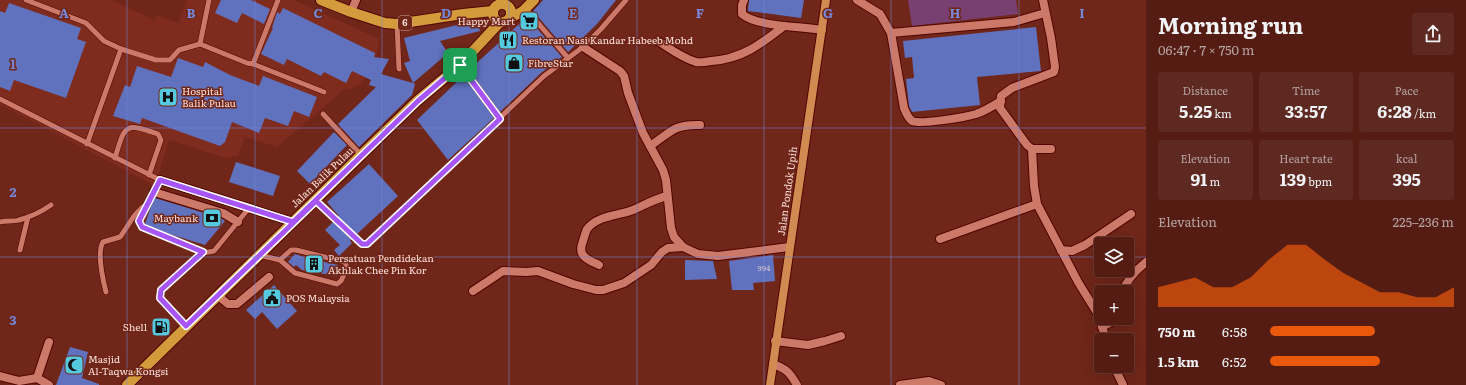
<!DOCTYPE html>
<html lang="en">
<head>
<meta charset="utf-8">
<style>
	body { margin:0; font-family:Literata,serif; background:#5d2921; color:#f1f3f6; height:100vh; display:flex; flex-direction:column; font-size:15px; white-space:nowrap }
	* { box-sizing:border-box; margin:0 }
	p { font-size:13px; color:#b5a1a0 }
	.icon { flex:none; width:22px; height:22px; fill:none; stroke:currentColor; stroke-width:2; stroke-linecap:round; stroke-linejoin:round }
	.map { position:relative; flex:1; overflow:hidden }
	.drawer { display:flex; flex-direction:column; background:#541c13; width:320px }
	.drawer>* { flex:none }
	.controls { position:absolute; left:1094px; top:237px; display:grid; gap:8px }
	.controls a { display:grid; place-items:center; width:40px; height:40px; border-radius:4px; background:#541c13; box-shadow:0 4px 16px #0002,0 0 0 1px #6a3a33; font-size:20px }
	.pin { position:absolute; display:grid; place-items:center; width:34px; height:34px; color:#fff; margin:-17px; border-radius:8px; box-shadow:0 2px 6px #0006 }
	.round { display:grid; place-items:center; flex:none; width:42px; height:42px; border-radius:4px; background:#5d2921 }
	.headline { display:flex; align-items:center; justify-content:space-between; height:68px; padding:0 12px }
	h1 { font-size:22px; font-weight:700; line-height:30px }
	.figures { display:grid; grid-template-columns:repeat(3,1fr); gap:6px; height:68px; padding:4px 12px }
	.figures div { display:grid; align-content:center; border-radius:4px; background:#5d2921; text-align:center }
	.figures b { font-size:17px; font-weight:700 }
	.figures small { font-size:11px; font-weight:400 }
	.figures p { font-size:11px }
	.chart { height:112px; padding:8px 12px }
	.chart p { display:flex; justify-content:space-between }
	.chart svg { width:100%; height:72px; margin-top:4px; fill:#ea580c; opacity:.7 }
	ul { padding:0 12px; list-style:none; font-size:13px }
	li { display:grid; grid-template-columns:64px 48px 1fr; align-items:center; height:30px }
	li i { height:10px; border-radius:5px; background:#ea580c }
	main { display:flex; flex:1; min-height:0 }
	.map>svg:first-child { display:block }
	.built { fill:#7f2c1e }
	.green { fill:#783f71 }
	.building { fill:#6071bd }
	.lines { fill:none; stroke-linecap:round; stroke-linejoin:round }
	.service-casing { stroke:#510500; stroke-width:6 }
	.minor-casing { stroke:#510500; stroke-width:10 }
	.secondary-casing { stroke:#510500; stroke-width:10 }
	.primary-casing { stroke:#510500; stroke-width:12 }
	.service { stroke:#cd7969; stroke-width:5 }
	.minor { stroke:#cd7969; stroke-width:8 }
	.secondary { stroke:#d18a52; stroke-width:8 }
	.primary { stroke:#d49b3c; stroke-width:10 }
	.route-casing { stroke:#fff; stroke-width:8 }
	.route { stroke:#a855f7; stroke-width:5 }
	.grid { fill:none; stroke:#7688d8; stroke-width:1; stroke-opacity:0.55 }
	.labels { text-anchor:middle; stroke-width:3; stroke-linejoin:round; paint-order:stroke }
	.number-label { font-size:8px; fill:#d4c4d2 }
	.shield { fill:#702619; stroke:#d1a89f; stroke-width:1 }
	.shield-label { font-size:9px; font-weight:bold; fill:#fbdfd9 }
	.poi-label { font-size:10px; fill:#fbdfd9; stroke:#702619; text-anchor:start }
	.street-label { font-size:10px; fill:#fbdfd9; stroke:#702619 }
	.grid-label { font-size:13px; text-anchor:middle; font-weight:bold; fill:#7688d8; stroke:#702619; stroke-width:3; stroke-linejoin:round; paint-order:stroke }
</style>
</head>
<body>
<main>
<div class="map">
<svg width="1146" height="385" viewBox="0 0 1146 385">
	<rect width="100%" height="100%" fill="#702619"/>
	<path class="built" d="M0 0H109L117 2 154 20 157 15 178 23 187 0H294L379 39 377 54 362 83 349 90 346 88 277 147 245 137 238 156 225 158 169 140 155 186 0 104Z"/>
	<path class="green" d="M908 0H1016L1018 14 912 26Z"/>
	<g class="building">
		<path d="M221 0H251L270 9 264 24 242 13 237 23 215 13Z"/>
		<path d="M543 0H616L597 24 568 52 533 11Z"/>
		<path d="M749 0H804L801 18 748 11Z"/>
		<path d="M9 3 81 28 77 39 86 42 66 98 14 80 10 91 0 87V11L5 13Z"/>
		<path d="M283 8 375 53 374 57 389 59 381 74 413 83 404 63 410 61 404 38 477 20 480 31 440 41 448 53 413 83 415 84 412 95 359 147 338 124 376 87 369 85 371 80 352 71 346 83 324 72 321 76 287 59 284 65 261 54 273 28H272L277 12 280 14Z"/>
		<path d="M527 17 562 57 541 73 500 112 469 70Z"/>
		<path d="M1036 27 1041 71 977 77 980 105 912 112 909 106 906 79 914 78 912 57 905 58 903 41Z"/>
		<path d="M178 58 203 67 205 62 230 75 259 86 263 76 317 97 309 117 294 111 288 126 265 118 259 133 232 122 225 142 220 146 142 118 140 124 113 116 125 85 130 87 137 66 171 77Z"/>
		<path d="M463 76 494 118 448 160 417 120Z"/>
		<path d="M334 132 347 145 310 184 297 171Z"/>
		<path d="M236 162 280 176 273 196 229 182Z"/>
		<path d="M369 164 398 196 357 234 338 217 339 216 327 202Z"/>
		<path d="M155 198 221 218 225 221 205 245 166 233 145 224 151 206Z"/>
		<path d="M333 222 351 239 350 241 352 243 339 256 334 250 340 245 325 230Z"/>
		<path d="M295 254 307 258 338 265 337 276 302 270 296 265 294 267 288 262Z"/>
		<path d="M773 255 775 281 753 283 754 290H732L729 261Z"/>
		<path d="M685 260 713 261 717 279 685 280Z"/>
		<path d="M274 285 297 311 277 329 262 312 255 319 246 310Z"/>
		<path d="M160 317 171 329 162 337 151 325Z"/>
		<path d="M70 347 88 352 82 378 99 384V385H56Z"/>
	</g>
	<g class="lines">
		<g class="service-casing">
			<g id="service">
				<path d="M26 0 86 23 104 41 121 49 156 60H170L179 50 200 44"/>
				<path d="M209 0 200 44 247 63 253 64 278 0"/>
				<path d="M525 8 568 58"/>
				<path d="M397 24 399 69"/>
				<path d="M253 64 324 92"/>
				<path d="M460 65 500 119"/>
				<path d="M0 99 160 180 139 221 141 227 203 253 214 251 249 208"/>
				<path d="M323 114 361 155"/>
				<path d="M87 144 121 49"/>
				<path d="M115 158C125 125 124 122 158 134L161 140 149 175"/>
				<path d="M316 201 362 244H367L544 76 583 47 601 29 626 0"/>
				<path d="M0 222C6 220 13 222 19 220 30 217 41 212 51 205"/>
				<path d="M20 250 28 217"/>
				<path d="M259 255 280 260 291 250H296L345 262 347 268 341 281 337 284 295 273 280 260"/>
				<path d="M106 292C103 280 97 252 103 242L120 237C129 225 134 212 147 204"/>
				<path d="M186 326 160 299 161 290 203 253"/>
			</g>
		</g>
		<g class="minor-casing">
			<g id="minor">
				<path d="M744 0 742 5V14C757 27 801 26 822 30"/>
				<path d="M857 0 880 14 891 33 904 108C906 113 908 118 912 121 920 125 966 117 976 114 985 111 993 106 1001 101"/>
				<path d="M1043 0 1051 38 1055 67 1054 72 1012 88 1001 96 1000 108 1027 145 1032 149 1034 186 1037 204 1078 282 1099 316 1106 340"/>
				<path d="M351 12 356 0"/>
				<path d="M891 33 1014 22 1045 13"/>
				<path d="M658 41C669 48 682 58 696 62 700 63 706 62 711 61 742 59 761 44 784 26"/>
				<path d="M583 47 620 71 624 76 628 93 643 133 663 170 666 180 671 228 674 237 683 247 698 254 718 256 789 247"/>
				<path d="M650 146C671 132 674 124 700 125"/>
				<path d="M1032 149H1051"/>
				<path d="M160 180 293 222"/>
				<path d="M154 192 223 213 238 222"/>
				<path d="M940 239 1037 204"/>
				<path d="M1061 250 1072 251 1085 245 1131 214"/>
				<path d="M599 265C589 260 578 257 582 244 584 239 585 233 587 229 598 215 618 216 633 210 644 205 655 199 667 196"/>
				<path d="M473 291 503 271 526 272 538 271 573 284 596 290H603L624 283 651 265 662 252 668 248 683 247"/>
				<path d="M1122 292C1127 280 1136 270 1146 262"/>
				<path d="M217 295 228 304H237L269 277"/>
				<path d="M1102 327 1113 321 1115 318"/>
				<path d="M775 341 808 345 825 341 841 336"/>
				<path d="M773 364C787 369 790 373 797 385"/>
				<path d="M1114 366 1123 385"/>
				<path d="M0 376 19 381 37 378 49 385"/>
				<path d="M37 378 49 342"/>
				<path d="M900 385 929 381 941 385"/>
			</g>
		</g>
		<g class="secondary-casing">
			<path id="secondary" d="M770 385 826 0"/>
		</g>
		<g class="primary-casing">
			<g id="primary">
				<path d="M321 0 351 12 385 23 397 24 463 14 493 11"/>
				<circle cx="502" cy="13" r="9"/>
				<path d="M509 19 523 11 534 0"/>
				<path d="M127 385 361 155 417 101 460 65 500 22"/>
			</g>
		</g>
		<use href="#service" class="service"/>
		<use href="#minor" class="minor"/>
		<use href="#secondary" class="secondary"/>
		<use href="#primary" class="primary"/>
	</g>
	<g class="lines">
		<g class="route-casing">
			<path id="route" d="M460 65 418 101 293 222 160 180 139 221 142 227 203 252 161 290 160 298 186 326 316 201 362 244H367L500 119 460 65"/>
		</g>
		<use href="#route" class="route"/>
	</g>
	<path class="grid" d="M127 0V385M255 0V385M382 0V385M509 0V385M637 0V385M764 0V385M891 0V385M1019 0V385M0 128H1146M0 257H1101M1127 257H1146"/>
	<defs>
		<g id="supermarket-square" transform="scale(1)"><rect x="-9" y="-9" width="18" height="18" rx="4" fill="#55cadf" stroke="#702619"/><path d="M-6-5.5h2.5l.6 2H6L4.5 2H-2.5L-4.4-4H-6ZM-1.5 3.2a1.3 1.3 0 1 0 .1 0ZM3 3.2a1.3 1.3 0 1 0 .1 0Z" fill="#111"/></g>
		<g id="restaurant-square" transform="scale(1)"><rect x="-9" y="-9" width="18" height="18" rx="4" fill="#55cadf" stroke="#702619"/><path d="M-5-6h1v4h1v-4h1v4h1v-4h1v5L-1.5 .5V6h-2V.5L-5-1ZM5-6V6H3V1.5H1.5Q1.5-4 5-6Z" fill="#111"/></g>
		<g id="shop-square" transform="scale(1)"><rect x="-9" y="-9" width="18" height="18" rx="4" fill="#55cadf" stroke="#702619"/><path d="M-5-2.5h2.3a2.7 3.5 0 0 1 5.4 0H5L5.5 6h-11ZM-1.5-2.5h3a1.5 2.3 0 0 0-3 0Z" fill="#111"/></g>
		<g id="hospital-square" transform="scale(1)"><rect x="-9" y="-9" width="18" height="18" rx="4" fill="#55cadf" stroke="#702619"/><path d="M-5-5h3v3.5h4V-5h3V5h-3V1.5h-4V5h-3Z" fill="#111"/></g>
		<g id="bank-square" transform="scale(1)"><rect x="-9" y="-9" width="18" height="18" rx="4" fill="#55cadf" stroke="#702619"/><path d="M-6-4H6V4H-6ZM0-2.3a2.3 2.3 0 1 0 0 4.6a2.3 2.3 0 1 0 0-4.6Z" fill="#111"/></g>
		<g id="building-square" transform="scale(1)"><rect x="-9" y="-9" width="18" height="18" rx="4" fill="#55cadf" stroke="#702619"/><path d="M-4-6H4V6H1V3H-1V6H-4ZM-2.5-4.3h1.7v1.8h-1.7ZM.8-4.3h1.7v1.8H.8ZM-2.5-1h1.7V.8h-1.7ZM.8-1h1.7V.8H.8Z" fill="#111"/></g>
		<g id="civic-square" transform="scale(1)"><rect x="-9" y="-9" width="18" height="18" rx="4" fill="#55cadf" stroke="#702619"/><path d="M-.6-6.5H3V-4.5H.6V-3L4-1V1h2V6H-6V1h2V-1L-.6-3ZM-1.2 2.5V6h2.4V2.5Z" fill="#111"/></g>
		<g id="fuel-square" transform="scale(1)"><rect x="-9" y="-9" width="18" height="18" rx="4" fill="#55cadf" stroke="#702619"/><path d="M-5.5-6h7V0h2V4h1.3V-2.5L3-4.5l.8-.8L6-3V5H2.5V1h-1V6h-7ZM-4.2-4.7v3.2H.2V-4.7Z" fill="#111"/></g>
		<g id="mosque-square" transform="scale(1)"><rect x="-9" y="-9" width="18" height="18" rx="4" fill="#55cadf" stroke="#702619"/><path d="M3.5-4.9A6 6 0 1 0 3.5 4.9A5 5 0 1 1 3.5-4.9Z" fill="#111"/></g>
	</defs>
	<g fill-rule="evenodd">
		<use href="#supermarket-square" x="529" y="21"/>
		<use href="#restaurant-square" x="508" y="40"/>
		<use href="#shop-square" x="514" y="63"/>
		<use href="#hospital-square" x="168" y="97"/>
		<use href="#bank-square" x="212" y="218"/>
		<use href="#building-square" x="314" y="264"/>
		<use href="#civic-square" x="272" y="298"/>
		<use href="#fuel-square" x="161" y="327"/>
		<use href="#mosque-square" x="74" y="365"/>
	</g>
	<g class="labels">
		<g class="number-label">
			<text x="764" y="271">994</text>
		</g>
		<rect class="shield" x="398" y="16" width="14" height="14" rx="3"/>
		<g class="shield-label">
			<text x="405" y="26">6</text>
		</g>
		<g class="poi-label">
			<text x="515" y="25" text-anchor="end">Happy Mart</text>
			<text x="522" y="44">Restoran Nasi Kandar Habeeb Mohd</text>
			<text x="528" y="67">FibreStar</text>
			<text x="182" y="95">Hospital<tspan x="182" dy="12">Balik Pulau</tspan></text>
			<text x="198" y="222" text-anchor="end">Maybank</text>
			<text x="328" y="262">Persatuan Pendidekan<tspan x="328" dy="12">Akhlak Chee Pin Kor</tspan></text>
			<text x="286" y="302">POS Malaysia</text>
			<text x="147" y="331" text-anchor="end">Shell</text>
			<text x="88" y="363">Masjid<tspan x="88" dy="12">Al-Taqwa Kongsi</tspan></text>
		</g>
		<g class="street-label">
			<text transform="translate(322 177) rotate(-44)" y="4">Jalan Balik Pulau</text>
			<text transform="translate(787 191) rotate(-82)" y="4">Jalan Pondok Upih</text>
		</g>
	</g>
	<g class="grid-label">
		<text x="64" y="18">A</text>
		<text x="191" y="18">B</text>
		<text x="318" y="18">C</text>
		<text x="446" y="18">D</text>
		<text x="573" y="18">E</text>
		<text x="700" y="18">F</text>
		<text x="828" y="18">G</text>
		<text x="955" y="18">H</text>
		<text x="1082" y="18">I</text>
		<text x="13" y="69">1</text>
		<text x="13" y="197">2</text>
		<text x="13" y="325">3</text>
	</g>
</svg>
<div class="controls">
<a><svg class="icon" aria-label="layers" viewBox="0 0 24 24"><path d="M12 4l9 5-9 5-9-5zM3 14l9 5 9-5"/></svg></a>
<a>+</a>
<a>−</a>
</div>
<div class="pin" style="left:460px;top:65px;background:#1e9e55"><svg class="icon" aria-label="arrive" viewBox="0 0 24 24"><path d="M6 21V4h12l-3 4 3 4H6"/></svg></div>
</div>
<section class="drawer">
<div class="headline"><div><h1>Morning run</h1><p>06:47 · 7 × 750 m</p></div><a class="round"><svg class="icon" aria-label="share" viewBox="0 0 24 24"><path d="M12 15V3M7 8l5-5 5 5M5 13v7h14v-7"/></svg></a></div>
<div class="figures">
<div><p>Distance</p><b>5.25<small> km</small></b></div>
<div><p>Time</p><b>33:57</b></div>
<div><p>Pace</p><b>6:28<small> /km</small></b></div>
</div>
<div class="figures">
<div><p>Elevation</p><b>91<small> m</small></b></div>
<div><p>Heart rate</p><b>139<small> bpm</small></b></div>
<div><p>kcal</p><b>395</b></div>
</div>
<div class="chart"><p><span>Elevation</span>225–236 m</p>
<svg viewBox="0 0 160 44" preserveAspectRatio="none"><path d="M0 44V32L10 29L20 26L30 32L40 32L50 26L60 15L70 6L80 6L90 15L100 23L110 29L120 35L130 35L140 38L150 38L160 32V44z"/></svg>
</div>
<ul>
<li><b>750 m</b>6:58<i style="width:57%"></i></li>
<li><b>1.5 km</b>6:52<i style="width:60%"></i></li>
</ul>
</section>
</main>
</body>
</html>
